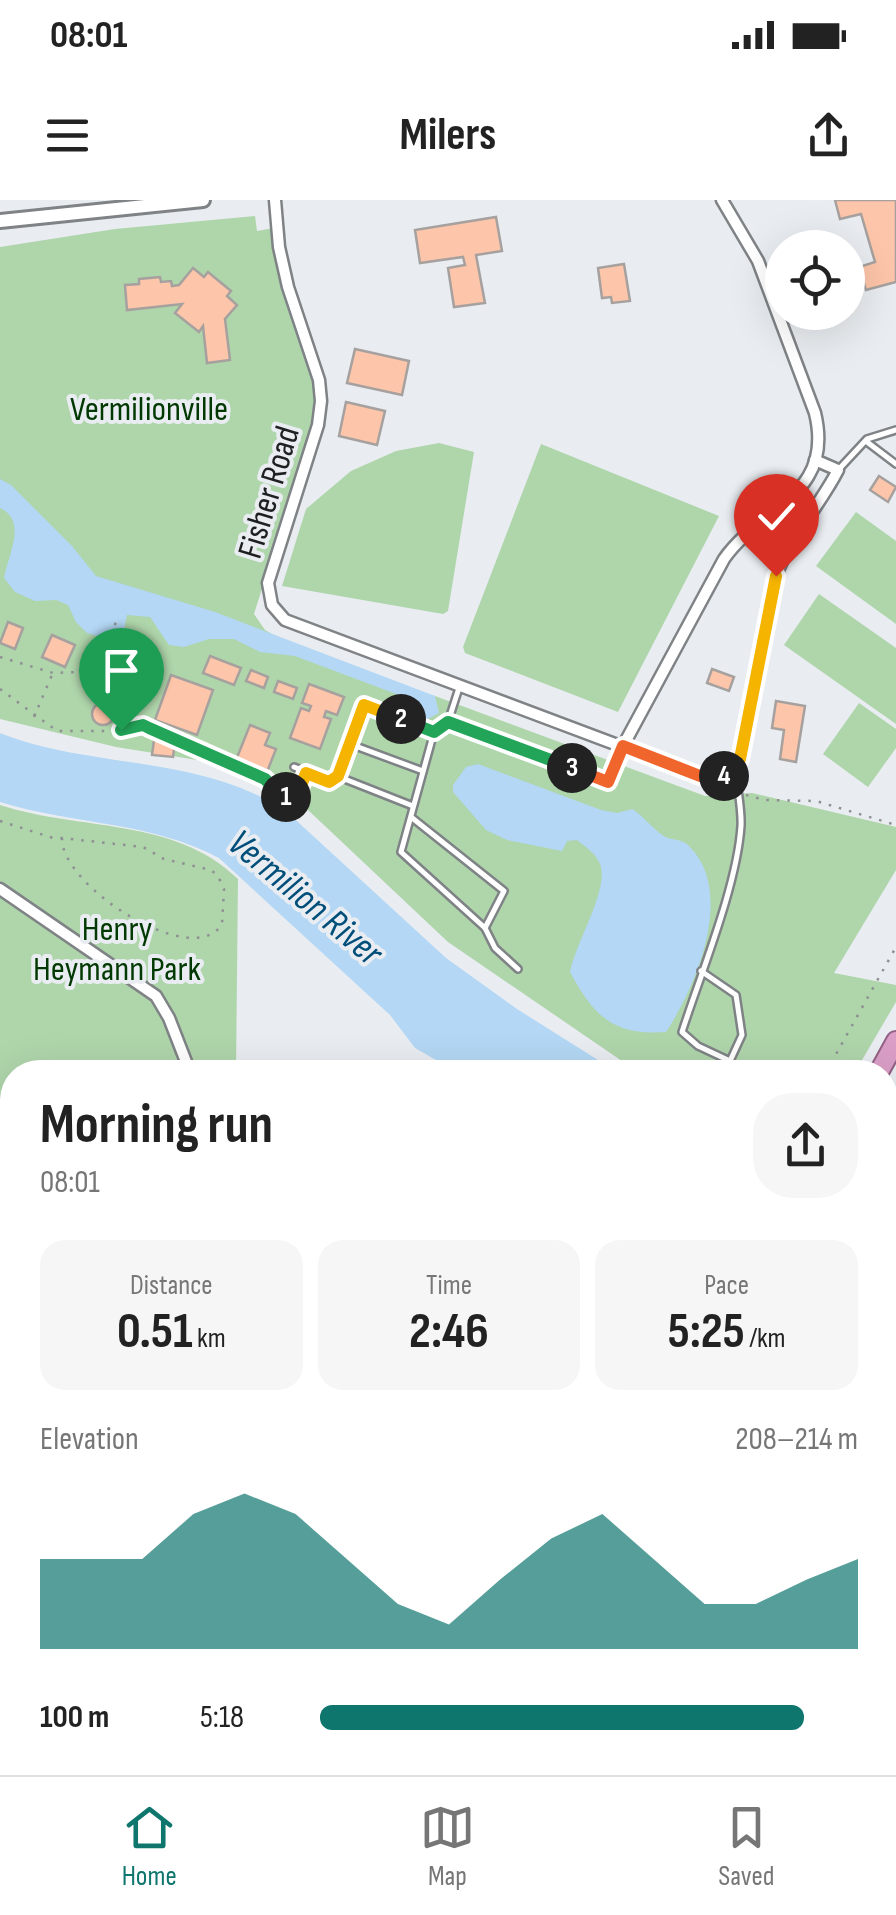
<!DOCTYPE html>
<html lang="en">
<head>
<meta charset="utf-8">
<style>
	body { margin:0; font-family:"Sofia Sans Condensed",sans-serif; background:#f6f6f6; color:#222; height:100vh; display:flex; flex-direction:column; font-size:38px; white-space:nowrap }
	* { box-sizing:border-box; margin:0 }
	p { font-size:32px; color:#767676 }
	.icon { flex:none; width:55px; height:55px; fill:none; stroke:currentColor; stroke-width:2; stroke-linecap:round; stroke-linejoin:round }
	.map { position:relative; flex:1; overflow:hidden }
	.details { position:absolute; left:0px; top:860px; width:898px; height:715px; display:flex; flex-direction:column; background:#fff; border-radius:40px 40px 0 0; box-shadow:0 10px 40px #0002 }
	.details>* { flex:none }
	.buttons { position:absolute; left:765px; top:30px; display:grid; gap:20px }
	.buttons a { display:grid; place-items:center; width:100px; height:100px; border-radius:50%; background:#fff; box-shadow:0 10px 40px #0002; font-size:50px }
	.pin { position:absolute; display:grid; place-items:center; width:85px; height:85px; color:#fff; margin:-102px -42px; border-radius:50% 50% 50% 0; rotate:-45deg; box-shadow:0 0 10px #0007 }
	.pin .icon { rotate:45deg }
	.km { position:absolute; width:50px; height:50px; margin:-25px; border-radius:50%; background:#222; color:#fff; font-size:28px; line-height:50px; text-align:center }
	.round { display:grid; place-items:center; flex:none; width:105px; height:105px; border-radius:40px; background:#f6f6f6 }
	.overview { display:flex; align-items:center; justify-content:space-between; height:170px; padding:0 40px }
	h1 { font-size:55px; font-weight:700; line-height:75px }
	.metrics { display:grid; grid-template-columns:repeat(3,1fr); gap:15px; height:170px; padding:10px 40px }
	.metrics div { display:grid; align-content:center; border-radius:25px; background:#f6f6f6; text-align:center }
	.metrics b { font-size:50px; font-weight:700 }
	.metrics small { font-size:28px; font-weight:400 }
	.metrics p { font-size:28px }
	.chart { height:280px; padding:20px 40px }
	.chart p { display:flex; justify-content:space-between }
	.chart svg { width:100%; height:180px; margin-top:10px; fill:#0f766e; opacity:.7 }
	ul { padding:0 40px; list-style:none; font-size:32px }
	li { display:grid; grid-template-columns:160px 120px 1fr; align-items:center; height:75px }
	li i { height:25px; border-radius:12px; background:#0f766e }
	.status { display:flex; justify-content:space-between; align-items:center; height:70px; padding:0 50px; background:#fff; direction:ltr }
	.status svg { height:28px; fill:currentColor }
	header { display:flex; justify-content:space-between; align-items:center; height:130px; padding:0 40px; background:#fff; font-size:45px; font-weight:700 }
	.tab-bar { display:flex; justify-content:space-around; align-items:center; height:140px; border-top:2px solid #e0e0e0; background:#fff; font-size:28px; color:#767676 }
	.tab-bar a { display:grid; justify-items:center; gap:5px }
	.tab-bar .active { color:#0f766e }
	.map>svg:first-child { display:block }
	.green { fill:#afd5ab }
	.water { fill:#b3d7f4 }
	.building { fill:#fdc5a9; stroke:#a6a19e; stroke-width:2.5 }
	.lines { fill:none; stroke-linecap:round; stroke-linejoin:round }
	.service-casing { stroke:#7f8386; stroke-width:10 }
	.minor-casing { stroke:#7f8386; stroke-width:15 }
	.tertiary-casing { stroke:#7f8386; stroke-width:18 }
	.trunk-casing { stroke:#926183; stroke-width:22 }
	.path { stroke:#8e9093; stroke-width:2.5; stroke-dasharray:2.5 8; stroke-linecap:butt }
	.service { stroke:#fff; stroke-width:5 }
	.minor { stroke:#fff; stroke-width:10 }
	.tertiary { stroke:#fff; stroke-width:12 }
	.trunk { stroke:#da9ec6; stroke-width:18 }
	.trunk-bridge-casing { stroke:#926183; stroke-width:22; stroke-linecap:butt }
	.trunk-bridge { stroke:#da9ec6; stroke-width:18 }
	.split-1-casing { stroke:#fff; stroke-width:20 }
	.split-2-casing { stroke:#fff; stroke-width:20 }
	.split-3-casing { stroke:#fff; stroke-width:20 }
	.split-4-casing { stroke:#fff; stroke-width:20 }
	.split-5-casing { stroke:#fff; stroke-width:20 }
	.split-1 { stroke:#22a559; stroke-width:12 }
	.split-2 { stroke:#f5b400; stroke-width:12 }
	.split-3 { stroke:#22a559; stroke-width:12 }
	.split-4 { stroke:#f0652b; stroke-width:12 }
	.split-5 { stroke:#f5b400; stroke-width:12 }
	.labels { text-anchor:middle; stroke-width:8; stroke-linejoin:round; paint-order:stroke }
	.park-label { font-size:35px; fill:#023902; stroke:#e9edf1 }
	.street-label { font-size:35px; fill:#1e1f21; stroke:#e9edf1 }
	.water-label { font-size:38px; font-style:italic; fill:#004e7a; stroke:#e9edf1 }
</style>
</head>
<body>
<div class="status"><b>08:01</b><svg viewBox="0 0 49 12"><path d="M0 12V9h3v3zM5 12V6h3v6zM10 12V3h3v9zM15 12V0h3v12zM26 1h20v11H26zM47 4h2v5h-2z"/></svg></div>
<header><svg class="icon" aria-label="menu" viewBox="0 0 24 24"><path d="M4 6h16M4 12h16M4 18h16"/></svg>Milers<svg class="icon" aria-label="share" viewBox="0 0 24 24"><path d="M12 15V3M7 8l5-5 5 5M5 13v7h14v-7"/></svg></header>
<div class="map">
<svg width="896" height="1575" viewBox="0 0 896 1575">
	<rect width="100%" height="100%" fill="#e9edf1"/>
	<g class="green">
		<path d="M255 16 257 31 274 28 284 91 311 166 315 200 311 234 254 414 265 430 346 475 435 496 705 596 752 593 896 627V670L834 773 896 785V802L855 872H638L448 742 291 594 216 563 116 547 0 519V47L115 29Z"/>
		<path d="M439 243 474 252 448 411 443 414 282 386 306 309 351 271 396 251Z"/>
		<path d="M541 244 719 316 618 512 465 453 463 447Z"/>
		<path d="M856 312 896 341V424L816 366Z"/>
		<path d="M819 394 896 448V524L784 445Z"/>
		<path d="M859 503 896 529V548L868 587 823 554Z"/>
		<path d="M0 605C79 631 175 617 238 679L236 872H12V990H0Z"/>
		<path d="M0 1021 12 1034V1136L0 1146Z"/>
		<path d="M885 1436H896V1569L867 1572V1563L885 1562Z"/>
	</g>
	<g class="water">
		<path d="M0 279 11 285 72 346 96 376 215 412 435 496 439 513 426 520 415 501 295 456 260 452 234 439H209L184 447 169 445 150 417 127 415 124 430 110 440 87 433 76 422 68 405 56 400 35 401 15 392 4 378C8 355 28 321 0 308Z"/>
		<path d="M0 533C94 570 201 554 287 612L446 758 517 809 617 872H457L415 848 390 815 219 658C150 621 74 625 0 602Z"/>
		<path d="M478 564 601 610 617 613 633 609C643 617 652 627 662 635 670 641 682 638 689 646 736 692 696 787 666 832 613 836 594 816 570 772 575 744 610 688 600 664 596 654 586 647 577 640L567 641 562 651 507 640 486 630 453 592V585L466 567Z"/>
		<path d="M896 964V1042L885 1044V966Z"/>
	</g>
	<g class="building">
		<path d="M835 0H896V82L866 90 859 67 875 62 861 14 840 19Z"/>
		<path d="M496 17 502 51 476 55 485 103 454 107 448 68 465 65 463 57 420 63 415 30Z"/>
		<path d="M624 64 630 101 612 103 611 97 602 98 598 68Z"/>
		<path d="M193 68 204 77 208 72 231 91 227 96 237 105 225 119 230 160 207 163 203 126 199 132 175 113 182 104 127 110 125 85 139 84V79L160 77 161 82 171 81 172 86 179 85Z"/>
		<path d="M355 149 409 161 402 195 347 183Z"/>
		<path d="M346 202 385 211 377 245 339 236Z"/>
		<path d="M879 276 896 287 888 302 870 290Z"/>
		<path d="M8 422 23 428 15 449 0 443Z"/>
		<path d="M52 435 75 445 65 467 42 457Z"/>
		<path d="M210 456 241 468 234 485 203 473Z"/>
		<path d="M113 457 129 463 124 478 108 472Z"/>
		<path d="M712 469 734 477 729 491 707 483Z"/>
		<path d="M251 470 268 477 264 488 246 481Z"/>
		<path d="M132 473 144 477 138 493 126 489Z"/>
		<path d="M171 475 213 490 197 535 155 520Z"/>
		<path d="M278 481 297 488 293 499 274 492Z"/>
		<path d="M309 484 344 497 337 515 326 511 324 517 331 519 320 549 290 538 301 508 309 511 311 506 302 503Z"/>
		<path d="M776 501 805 506 796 562 780 559 784 530 772 528Z"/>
		<circle cx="103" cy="514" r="11"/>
		<path d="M250 525 270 533 265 545 276 549 267 572 236 560Z"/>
		<path d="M154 540 175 542 173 557 152 555Z"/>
		<path d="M507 1562H649L553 1568 507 1567Z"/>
	</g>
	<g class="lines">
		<g class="service-casing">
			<g id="service">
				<path d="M867 242 896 264"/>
				<path d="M840 268 867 239 896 230"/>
				<path d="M448 522 608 581 622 549"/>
				<path d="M350 544 423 571"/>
				<path d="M294 567 329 581 337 576"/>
				<path d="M413 606 337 576 365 505 434 532"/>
				<path d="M411 617 504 691 485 728 401 652 434 532 448 522 459 488"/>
				<path d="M485 728 495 748 518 769"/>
				<path d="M701 771 736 795 742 835 730 861 698 846 682 832C701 773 737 686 741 626 742 609 737 589 736 571"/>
				<path d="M465 1562 466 1575"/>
				<path d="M0 1572 57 1575"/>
			</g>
		</g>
		<g class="minor-casing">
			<g id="minor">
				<path d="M275 0 279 47 288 87 319 180 321 201 318 225 268 383 272 405 285 420 700 576C719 580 731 577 740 559L776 376C790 337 819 307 838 270L815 260"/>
				<path d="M623 546 724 359C761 306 835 296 815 213L758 61 722 0"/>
				<path d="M0 689 156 796 169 818 190 872"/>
				<path d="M0 983H12"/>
				<path d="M218 1575 219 1562"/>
				<path d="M378 1575V1562"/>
			</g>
		</g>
		<g class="tertiary-casing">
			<path id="tertiary" d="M0 21 203 0"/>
		</g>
		<g class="trunk-casing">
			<g id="trunk">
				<path d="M879 872 896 841"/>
				<path d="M795 1562V1575"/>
				<path d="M742 1575V1562"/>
			</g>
		</g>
		<g class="path">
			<path d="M0 457 53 473 77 472 99 466 109 477 124 482 122 489 134 525"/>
			<path d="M99 464 116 422"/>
			<path d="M0 489 57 531H109L143 525 265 579 283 599 298 593 304 579"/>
			<path d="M34 517 52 475"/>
			<path d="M746 595 765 600 816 601 896 625"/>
			<path d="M0 621 53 638H62L143 647 164 659 211 670 218 676 224 689 222 724C194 771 61 687 62 638"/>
			<path d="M826 872 896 747"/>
		</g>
		<use href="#service" class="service"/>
		<use href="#minor" class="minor"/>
		<use href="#tertiary" class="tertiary"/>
		<use href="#trunk" class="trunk"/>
		<g class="trunk-bridge-casing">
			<path id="trunk-bridge" d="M885 949 896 928"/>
		</g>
		<use href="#trunk-bridge" class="trunk-bridge"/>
	</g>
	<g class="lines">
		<g class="split-1-casing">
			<path id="split-1" d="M121 530 143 525 149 528 265 579 283 598 286 597"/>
		</g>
		<g class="split-2-casing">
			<path id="split-2" d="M286 597 298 593 306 573 329 582 338 576 364 505 401 519"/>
		</g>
		<g class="split-3-casing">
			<path id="split-3" d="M401 519 434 532 448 522 572 568"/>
		</g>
		<g class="split-4-casing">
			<path id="split-4" d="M572 568 608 582 623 546 700 576H724"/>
		</g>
		<g class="split-5-casing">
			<path id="split-5" d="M724 576 735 569 740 559 776 376"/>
		</g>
		<use href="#split-1" class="split-1"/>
		<use href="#split-2" class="split-2"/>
		<use href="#split-3" class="split-3"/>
		<use href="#split-4" class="split-4"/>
		<use href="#split-5" class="split-5"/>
	</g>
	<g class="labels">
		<g class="park-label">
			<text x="149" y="220">Vermilionville</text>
			<text x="117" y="740">Henry<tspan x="117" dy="40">Heymann Park</tspan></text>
		</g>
		<g class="street-label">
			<text transform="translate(268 292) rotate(-73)" y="12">Fisher Road</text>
		</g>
		<g class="water-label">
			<text transform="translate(306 697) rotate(40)" y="13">Vermilion River</text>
		</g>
	</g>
</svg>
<div class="buttons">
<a><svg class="icon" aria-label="locate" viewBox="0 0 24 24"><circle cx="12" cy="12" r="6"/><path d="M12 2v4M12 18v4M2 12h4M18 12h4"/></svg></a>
</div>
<div class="pin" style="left:121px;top:530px;background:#1e9e55"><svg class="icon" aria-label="arrive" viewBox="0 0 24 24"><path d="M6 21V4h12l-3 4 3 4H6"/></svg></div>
<div class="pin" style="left:776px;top:376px;background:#d93025"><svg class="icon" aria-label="check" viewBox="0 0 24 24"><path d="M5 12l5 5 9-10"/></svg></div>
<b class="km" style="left:286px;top:597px">1</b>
<b class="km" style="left:401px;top:519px">2</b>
<b class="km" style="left:572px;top:568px">3</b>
<b class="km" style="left:724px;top:576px">4</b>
<section class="details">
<div class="overview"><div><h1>Morning run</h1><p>08:01</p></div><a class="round"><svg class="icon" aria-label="share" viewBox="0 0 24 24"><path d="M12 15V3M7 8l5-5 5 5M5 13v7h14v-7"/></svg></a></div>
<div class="metrics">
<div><p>Distance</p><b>0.51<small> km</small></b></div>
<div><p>Time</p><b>2:46</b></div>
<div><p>Pace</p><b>5:25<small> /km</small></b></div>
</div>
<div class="chart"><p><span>Elevation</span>208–214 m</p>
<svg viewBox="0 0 160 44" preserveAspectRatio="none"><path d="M0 44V22L10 22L20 22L30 11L40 6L50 11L60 22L70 33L80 38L90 27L100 17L110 11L120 22L130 33L140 33L150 27L160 22V44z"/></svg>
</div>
<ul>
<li><b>100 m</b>5:18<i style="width:90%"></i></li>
</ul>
</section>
</div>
<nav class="tab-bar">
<a class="active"><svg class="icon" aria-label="home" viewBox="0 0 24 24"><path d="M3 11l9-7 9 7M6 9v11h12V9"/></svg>Home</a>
<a><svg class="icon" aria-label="map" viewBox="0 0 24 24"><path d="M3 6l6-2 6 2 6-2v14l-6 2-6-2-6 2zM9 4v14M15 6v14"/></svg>Map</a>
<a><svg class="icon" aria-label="saved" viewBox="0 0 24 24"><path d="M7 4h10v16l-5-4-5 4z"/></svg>Saved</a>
</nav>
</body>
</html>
